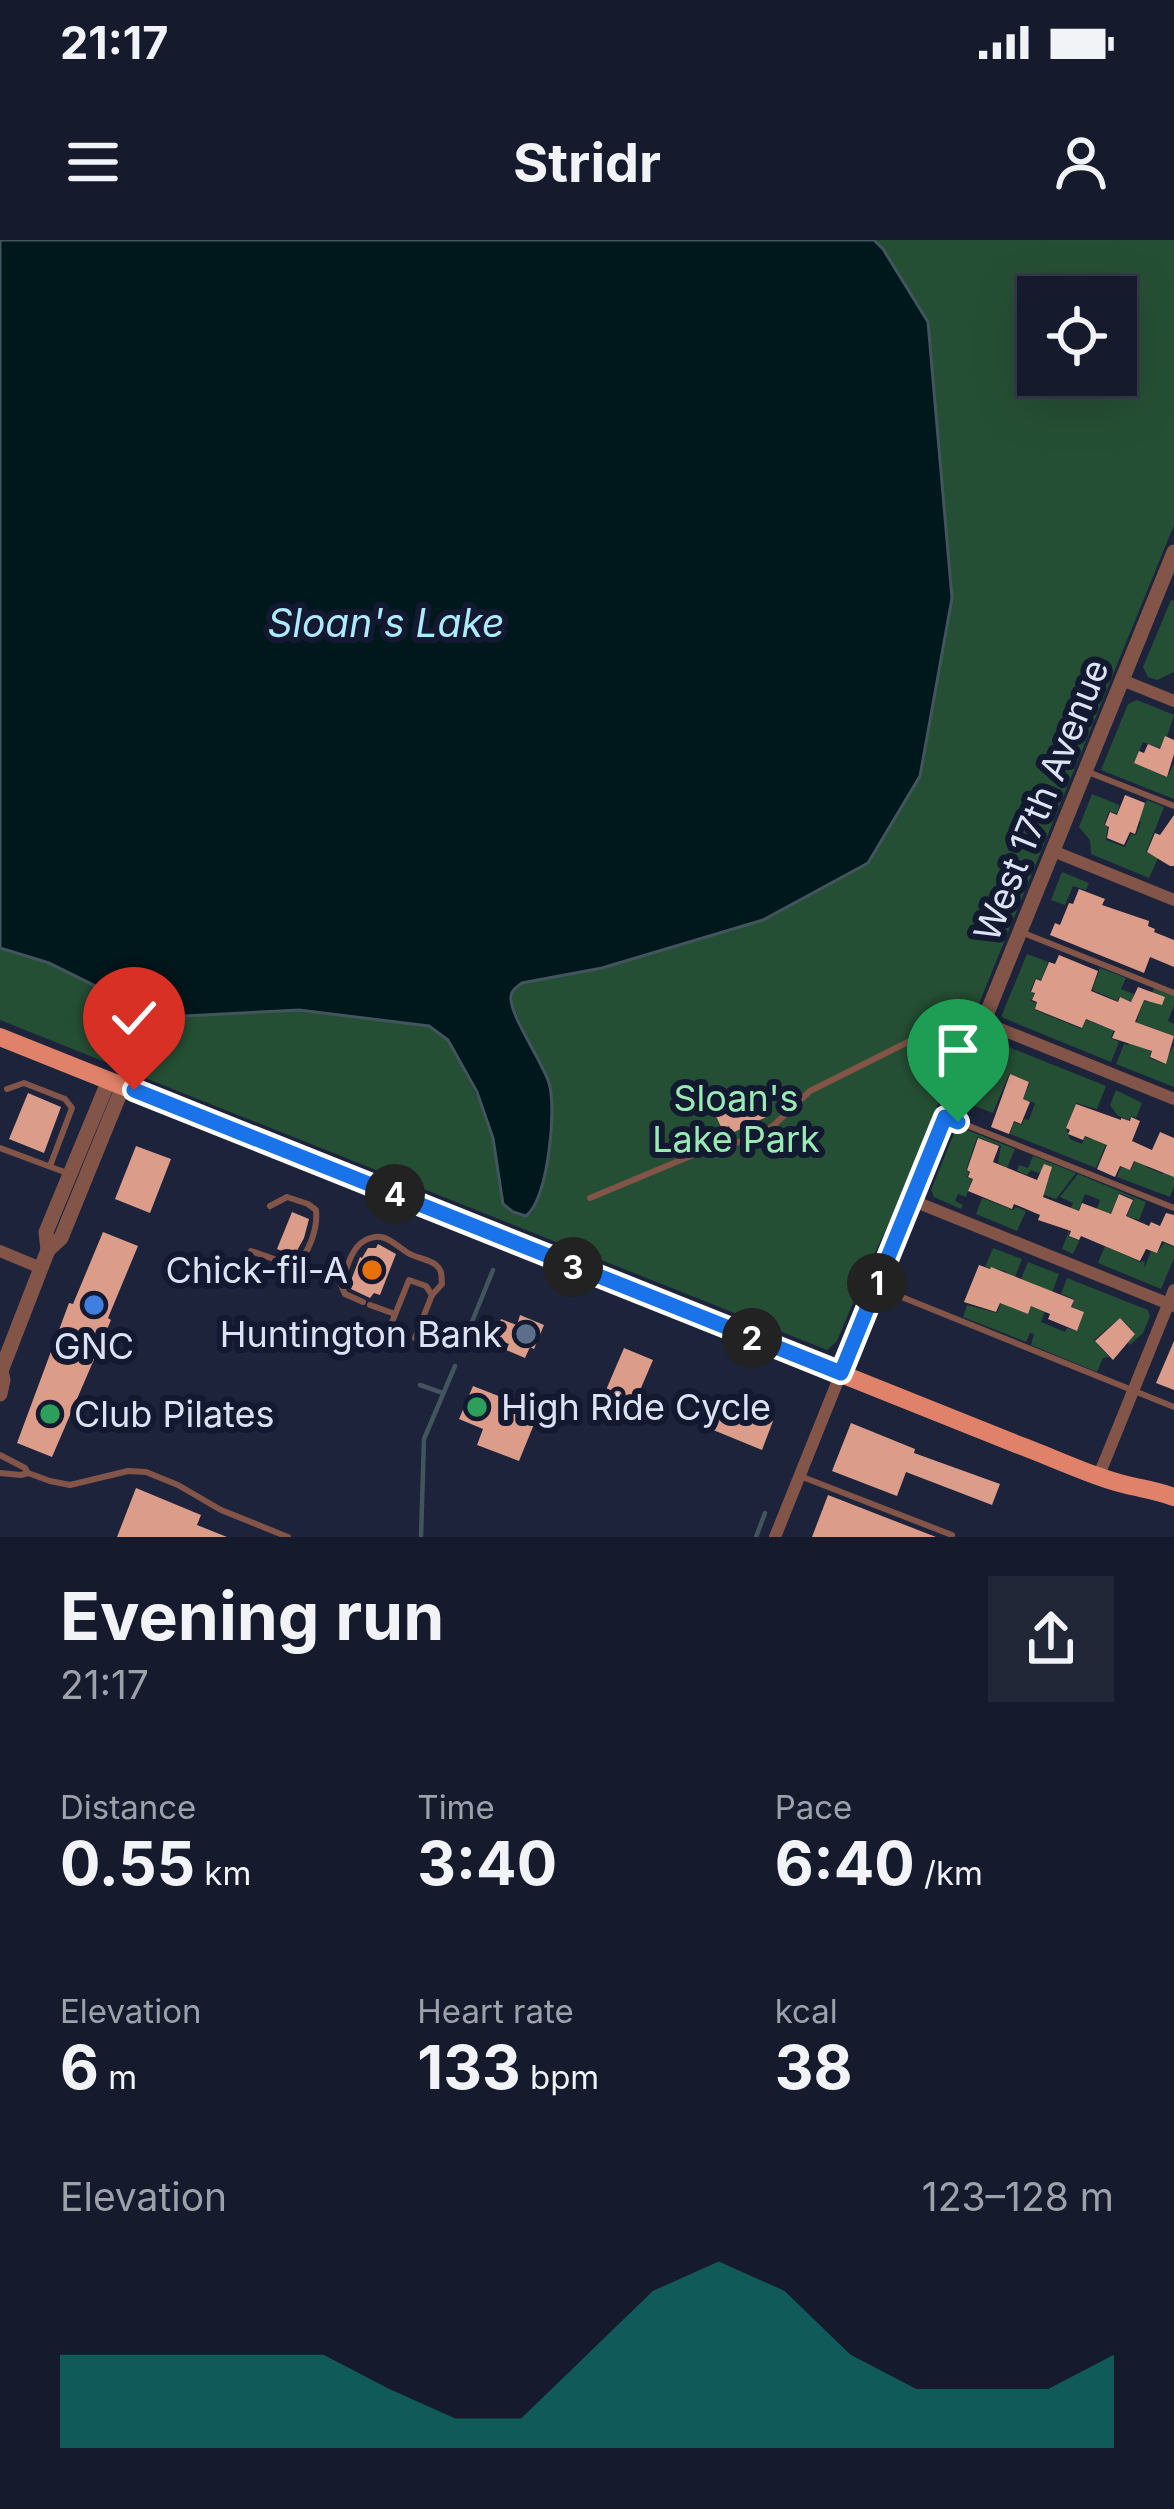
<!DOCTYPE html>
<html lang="en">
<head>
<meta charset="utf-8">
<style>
	body { margin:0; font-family:Inter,sans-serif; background:#222738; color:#f1f3f6; height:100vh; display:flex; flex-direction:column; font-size:45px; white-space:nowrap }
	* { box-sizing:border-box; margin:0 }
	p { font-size:39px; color:#9da1a9 }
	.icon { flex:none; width:66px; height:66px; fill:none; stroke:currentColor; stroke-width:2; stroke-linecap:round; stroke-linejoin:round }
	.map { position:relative; height:1297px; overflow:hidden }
	.details { display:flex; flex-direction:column; background:#151a2c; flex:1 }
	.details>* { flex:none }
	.controls { position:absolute; left:1017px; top:36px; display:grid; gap:24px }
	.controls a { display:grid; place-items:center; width:120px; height:120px; border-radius:0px; background:#151a2c; box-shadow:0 12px 48px #0002,0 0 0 3px #343848; font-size:60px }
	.pin { position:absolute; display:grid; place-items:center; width:102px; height:102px; color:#fff; margin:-123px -51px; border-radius:50% 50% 50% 0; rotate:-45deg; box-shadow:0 0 12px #0007 }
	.pin .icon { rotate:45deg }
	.km { position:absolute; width:60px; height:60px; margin:-30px; border-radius:50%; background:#222; color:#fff; font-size:33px; line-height:60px; text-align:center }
	.round { display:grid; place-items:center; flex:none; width:126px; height:126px; border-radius:0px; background:#222738 }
	.head { display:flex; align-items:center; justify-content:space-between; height:204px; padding:0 60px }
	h1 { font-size:66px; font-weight:700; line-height:90px }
	.stats { display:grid; grid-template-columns:repeat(3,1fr); gap:18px; height:204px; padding:12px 60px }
	.stats div { display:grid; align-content:center }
	.stats b { font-size:60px; font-weight:700 }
	.stats small { font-size:33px; font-weight:400 }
	.stats p { font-size:33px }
	.chart { height:336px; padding:24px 60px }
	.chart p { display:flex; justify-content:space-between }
	.chart svg { width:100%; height:216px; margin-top:12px; fill:#0f766e; opacity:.7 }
	.status { display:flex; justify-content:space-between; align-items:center; height:84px; padding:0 60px; background:#151a2c; direction:ltr }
	.status svg { height:33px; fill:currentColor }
	header { display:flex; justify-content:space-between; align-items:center; height:156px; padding:0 60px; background:#151a2c; font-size:54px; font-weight:700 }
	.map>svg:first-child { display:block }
	.green { fill:#254f34; fill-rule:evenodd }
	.water { fill:#00171c; stroke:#42545d; stroke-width:3 }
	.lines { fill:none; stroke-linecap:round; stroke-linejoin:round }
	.stream { stroke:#42545d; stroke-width:4.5 }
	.building { fill:#dc9c8a }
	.service { stroke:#825548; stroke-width:6 }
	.minor { stroke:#825548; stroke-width:12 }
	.tertiary { stroke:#825548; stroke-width:15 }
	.primary { stroke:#df8269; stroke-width:18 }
	.route-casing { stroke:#fff; stroke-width:24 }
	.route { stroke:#1a73e8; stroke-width:15 }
	.food-dot { fill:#e8710a; stroke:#131931; stroke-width:4.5 }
	.shop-dot { fill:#3f7fe0; stroke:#131931; stroke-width:4.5 }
	.service-dot { fill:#5c6f8a; stroke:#131931; stroke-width:4.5 }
	.leisure-dot { fill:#2e9e5b; stroke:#131931; stroke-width:4.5 }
	.labels { text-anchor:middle; stroke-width:12; stroke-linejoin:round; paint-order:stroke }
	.street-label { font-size:36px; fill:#dde3f4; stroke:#131931 }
	.park-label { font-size:36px; fill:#99ebb4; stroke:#131931 }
	.poi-label { font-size:36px; fill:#dde3f4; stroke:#131931; text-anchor:end }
	.water-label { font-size:39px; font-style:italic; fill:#adecfd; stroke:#131931 }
</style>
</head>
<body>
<div class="status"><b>21:17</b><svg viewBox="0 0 49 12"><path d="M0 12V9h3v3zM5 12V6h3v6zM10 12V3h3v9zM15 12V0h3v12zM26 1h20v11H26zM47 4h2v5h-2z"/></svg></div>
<header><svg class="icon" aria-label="menu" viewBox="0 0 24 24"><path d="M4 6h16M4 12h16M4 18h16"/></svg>Stridr<svg class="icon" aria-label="person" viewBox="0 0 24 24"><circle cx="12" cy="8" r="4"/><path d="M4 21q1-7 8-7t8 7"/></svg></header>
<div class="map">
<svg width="1174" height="1297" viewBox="0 0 1174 1297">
	<rect width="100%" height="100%" fill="#1c233b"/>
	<g class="green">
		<path d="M874 0H1174V285L892 977 867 1029 837 1101 827 1110 0 780V708L49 723 136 766 184 776 299 770 429 786 436 790 448 801 486 873 493 898 501 956 526 976 532 973 546 926 551 848 512 764 513 753 522 743 602 728 763 680 868 623 952 358 928 82 883 9ZM1038 57H1116V135H1038Z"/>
		<path d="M1171 360 1174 361V432L1157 440 1148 437 1143 427Z"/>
		<path d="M1137 460 1174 475 1167 497H1165L1160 508 1143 502 1134 523 1167 537 1174 524V559L1101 530 1128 464Z"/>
		<path d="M1092 554 1119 565 1118 574 1109 571 1104 585 1108 587 1106 600 1125 607 1131 594 1136 595 1141 582 1137 580 1147 560 1164 567 1146 612 1158 618 1149 638 1091 614 1090 600 1079 587Z"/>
		<path d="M1062 632 1089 643 1086 650 1073 646 1065 665 1051 660Z"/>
		<path d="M1027 714 1048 722 1041 740 1036 738 1030 751 1034 754 1031 761 1036 763 1035 770 1082 789 1086 780 1105 787 1116 760 1092 750 1100 728 1126 738 1121 749 1134 754 1133 757 1137 759 1136 763 1119 757 1109 784 1115 787 1111 798 1119 802 1111 822 1001 777Z"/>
		<path d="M1154 748 1174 756V765L1168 781 1174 784V796L1144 785 1137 804 1151 811 1149 818 1165 824 1174 804V847L1116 824 1124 804 1128 805 1142 766 1139 764 1140 759 1148 762Z"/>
		<path d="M996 802 1106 846 1097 869 1076 863 1066 888 1070 899 1082 904 1085 897 1091 899 1110 895 1096 928 1010 894 1014 882 1022 885 1024 879 1029 880 1035 863 1023 859 1030 842 1009 834 993 873 967 863 990 805Z"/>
		<path d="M1116 850 1142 863 1136 878 1131 876 1129 880 1118 876 1110 865Z"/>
		<path d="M957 886 1015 909 1007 928 998 923 1001 906 977 897 966 930 969 932 967 937 972 939 966 957 958 954 955 961 963 965 961 969 934 957 931 950Z"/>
		<path d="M1141 907 1146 927 1163 934 1169 919 1174 921V946L1170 957 1117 937 1121 927 1131 930Z"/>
		<path d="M1033 916 1076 933 1056 959 1044 955V952L1051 932 1046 930 1038 933 1031 930 1027 935 1017 931 1019 925 1028 928Z"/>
		<path d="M1078 934 1146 962 1139 980 1127 976 1134 959 1119 953 1107 983 1095 974 1100 960 1085 954 1068 996 1079 1001 1073 1014 1062 1009 1077 970 1071 968 1073 963 1060 957Z"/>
		<path d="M982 958 1013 970 1016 967 1026 971 1017 991 976 974Z"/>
		<path d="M1164 1003 1174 1007V1018L1161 1049 1098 1023 1105 1006 1140 1022 1145 1021 1144 1029 1151 1011 1157 1013Z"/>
		<path d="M993 1008 1022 1019 1011 1047 1010 1067 1028 1074 1039 1047 1021 1039 1028 1022 1059 1034 1041 1082 1065 1092 1067 1088 1077 1091 1084 1072 1072 1067 1074 1059 1061 1054 1067 1038 1148 1070 1150 1076 1143 1093 1130 1105 1127 1101 1135 1093 1120 1078 1094 1100 1109 1117 1103 1118 1097 1132 1031 1105 1034 1094 1030 1093 1026 1102 963 1077 967 1065 997 1073 1011 1038 1005 1031 985 1027Z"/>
	</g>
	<path class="water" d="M0 0H874L883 9 928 82 952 358 920 536 868 623 763 680 602 728 522 743C516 748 512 749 511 757 509 774 543 823 549 843 557 869 548 960 526 976L513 972 503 964 493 898 477 852 448 800 429 786 299 770 184 776 136 766 49 723 0 708Z"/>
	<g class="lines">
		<g class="stream">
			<path d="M463 1104 493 1030"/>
			<path d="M420 1145 443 1153"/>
			<path d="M421 1297 424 1199 455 1126"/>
			<path d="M756 1297 765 1273"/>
		</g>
	</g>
	<g class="building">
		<path d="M1165 496 1174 500V514L1167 537 1134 523 1139 511 1144 513 1148 504 1160 509Z"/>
		<path d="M1125 555 1145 563 1135 594 1130 592 1124 605 1107 598 1109 587 1105 585 1110 572 1117 575Z"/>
		<path d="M1174 575V626H1170L1147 612 1155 593 1160 595Z"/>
		<path d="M1079 649 1105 659 1102 665 1149 681 1148 686 1155 689 1154 692 1174 700V727L1150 717 1144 733 1050 695 1055 683 1060 685 1069 663 1073 664Z"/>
		<path d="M1059 715 1098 731 1091 751 1118 762 1120 757 1131 762 1138 747 1165 757 1162 765 1144 760 1135 782 1174 796 1166 824 1150 817 1152 811 1112 798 1115 791 1086 779 1082 788 1035 769 1037 762 1032 760 1035 753 1031 752 1036 739 1041 741 1049 722 1055 724Z"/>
		<path d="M1010 834 1029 842 1023 859 1030 862 1021 884 1014 881 1009 894 991 887Z"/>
		<path d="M753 851 756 857 764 853 770 868 763 871 766 877 732 893 729 886 722 889 716 876 723 872 720 867Z"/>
		<path d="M28 853 61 867 44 913 9 899Z"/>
		<path d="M1076 864 1121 880V878L1130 881 1131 877 1140 881 1132 901 1152 910 1160 892 1174 898V937L1134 921 1130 930 1120 926 1115 937 1097 929 1107 905 1085 896 1083 900 1068 894 1070 890 1066 888Z"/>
		<path d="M978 898 999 906 993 922 1037 940 1044 924 1052 927 1043 957 1079 971 1082 963 1111 974 1119 954 1133 960 1126 976 1149 986 1151 982 1160 986 1166 973 1174 975V1006L1162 1001 1157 1013 1146 1009 1140 1021 1081 996 1079 1000 1069 996 1071 991 1038 980 1040 975 1014 964 1012 969 968 951 973 939 968 937 970 932 967 930Z"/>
		<path d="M136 906 171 919 150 973 115 959Z"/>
		<path d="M292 972 309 979 304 998 294 1016 277 1009Z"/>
		<path d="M103 992 138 1006 108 1078 111 1080 52 1217 17 1203 69 1063 73 1064Z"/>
		<path d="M378 1004 396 1014 380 1055 374 1053 370 1058 351 1049 353 1044 350 1043 360 1017 362 1018 368 1008H376Z"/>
		<path d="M979 1025 990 1029 991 1027 1074 1060 1071 1067 1084 1072 1077 1091 1048 1079 1050 1074 1031 1066 1028 1074 1000 1063 996 1072 964 1062Z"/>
		<path d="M520 1075 544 1085 534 1109 530 1107 525 1118 506 1110 509 1104 494 1098 501 1079 517 1085Z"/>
		<path d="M1120 1078 1135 1094 1113 1120 1095 1101Z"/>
		<path d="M1174 1101V1150L1156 1143Z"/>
		<path d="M624 1108 653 1120 635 1162 606 1150Z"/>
		<path d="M473 1146 539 1172 519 1221 477 1205 483 1189 459 1179Z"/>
		<path d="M711 1159 716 1162 717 1159 773 1181 762 1210 701 1185Z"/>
		<path d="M851 1183 915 1209 914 1213 1000 1244 992 1265 906 1232 897 1256 832 1231Z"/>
		<path d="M136 1248 201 1275 197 1285 227 1297H117Z"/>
		<path d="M828 1255 936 1297H812Z"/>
	</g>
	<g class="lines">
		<g class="service">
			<path d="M1088 532 1174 566"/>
			<path d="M1021 692 1174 753"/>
			<path d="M7 849 24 843 65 859 72 868 50 926"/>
			<path d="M949 878 1174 968"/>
			<path d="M0 908 67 933"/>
			<path d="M590 958 705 910 755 898 774 885 810 851 934 789 965 779 979 781"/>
			<path d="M251 1011 294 1026C309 1015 318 988 316 970L308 964 287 957 270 966"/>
			<path d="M877 1047 1174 1167"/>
			<path d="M363 1062 345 1054 341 1045C346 1032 350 1009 364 1001 384 990 392 1003 408 1013 416 1018 429 1019 436 1025 443 1031 441 1035 442 1044L432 1055 415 1098"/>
			<path d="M370 1065 395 1074"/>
			<path d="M390 1087 409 1040 426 1046 432 1055"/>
			<path d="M0 1215 25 1228 28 1233 50 1241 70 1245 128 1231 146 1232 178 1245 221 1270 288 1297"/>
			<path d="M0 1233 21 1235 28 1233"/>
			<path d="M800 1236 952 1295"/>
		</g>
		<g class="minor">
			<path d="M1122 440 1174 461"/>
			<path d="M1053 611 1174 660"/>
			<path d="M983 782 1174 859"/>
			<path d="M911 960 1174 1066"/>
			<path d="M0 1011 41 1028"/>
			<path d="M1099 1235 1174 1050"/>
			<path d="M775 1297 841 1133"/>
		</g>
		<g class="tertiary">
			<path d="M48 1010 46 992 109 840"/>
			<path d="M841 1133 1174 312"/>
			<path d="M0 1154 3 1140 1 1131 48 1010 61 998 123 846"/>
		</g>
		<path class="primary" d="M0 797 1016 1204C1052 1217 1099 1240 1136 1247 1150 1250 1161 1252 1174 1257"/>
	</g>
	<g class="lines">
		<g class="route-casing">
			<path id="route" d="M134 850 841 1133 945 877 958 882"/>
		</g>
		<use href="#route" class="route"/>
	</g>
	<circle class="food-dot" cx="372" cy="1030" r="12"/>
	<circle class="shop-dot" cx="94" cy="1065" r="12"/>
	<circle class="service-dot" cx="526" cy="1094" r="12"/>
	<g class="leisure-dot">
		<circle cx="477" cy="1167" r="12"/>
		<circle cx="50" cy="1174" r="12"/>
	</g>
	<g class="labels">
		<g class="street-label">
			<text transform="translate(1041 560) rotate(-68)" y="13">West 17th Avenue</text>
		</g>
		<g class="park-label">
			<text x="736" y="871">Sloan's<tspan x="736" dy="41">Lake Park</tspan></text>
		</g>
		<g class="poi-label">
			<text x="348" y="1043">Chick-fil-A</text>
			<text x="502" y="1107">Huntington Bank</text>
			<text x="94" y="1119" text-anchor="middle">GNC</text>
			<text x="501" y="1180" text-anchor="start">High Ride Cycle</text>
			<text x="74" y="1187" text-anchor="start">Club Pilates</text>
		</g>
		<g class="water-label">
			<text x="386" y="397">Sloan's Lake</text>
		</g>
	</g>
</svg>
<div class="controls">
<a><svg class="icon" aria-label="locate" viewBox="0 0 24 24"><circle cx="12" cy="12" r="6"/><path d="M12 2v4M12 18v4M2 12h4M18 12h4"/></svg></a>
</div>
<div class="pin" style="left:958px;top:882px;background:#1e9e55"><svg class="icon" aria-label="arrive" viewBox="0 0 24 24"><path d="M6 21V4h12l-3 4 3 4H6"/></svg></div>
<div class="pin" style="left:134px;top:850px;background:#d93025"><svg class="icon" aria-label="check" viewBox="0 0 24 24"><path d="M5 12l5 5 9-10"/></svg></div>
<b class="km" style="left:877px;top:1043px">1</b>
<b class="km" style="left:752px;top:1098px">2</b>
<b class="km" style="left:573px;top:1027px">3</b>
<b class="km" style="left:395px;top:954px">4</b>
</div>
<section class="details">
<div class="head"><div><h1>Evening run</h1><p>21:17</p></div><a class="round"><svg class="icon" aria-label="share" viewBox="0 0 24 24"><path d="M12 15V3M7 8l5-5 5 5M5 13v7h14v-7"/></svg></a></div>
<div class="stats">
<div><p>Distance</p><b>0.55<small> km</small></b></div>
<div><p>Time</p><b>3:40</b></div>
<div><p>Pace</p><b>6:40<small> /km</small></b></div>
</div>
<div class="stats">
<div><p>Elevation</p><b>6<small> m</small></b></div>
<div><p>Heart rate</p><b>133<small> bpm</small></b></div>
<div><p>kcal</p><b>38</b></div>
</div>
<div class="chart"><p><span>Elevation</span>123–128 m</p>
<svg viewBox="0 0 160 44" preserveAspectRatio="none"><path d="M0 44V25L10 25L20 25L30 25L40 25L50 32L60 38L70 38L80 25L90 12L100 6L110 12L120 25L130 32L140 32L150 32L160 25V44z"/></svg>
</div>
</section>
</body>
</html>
